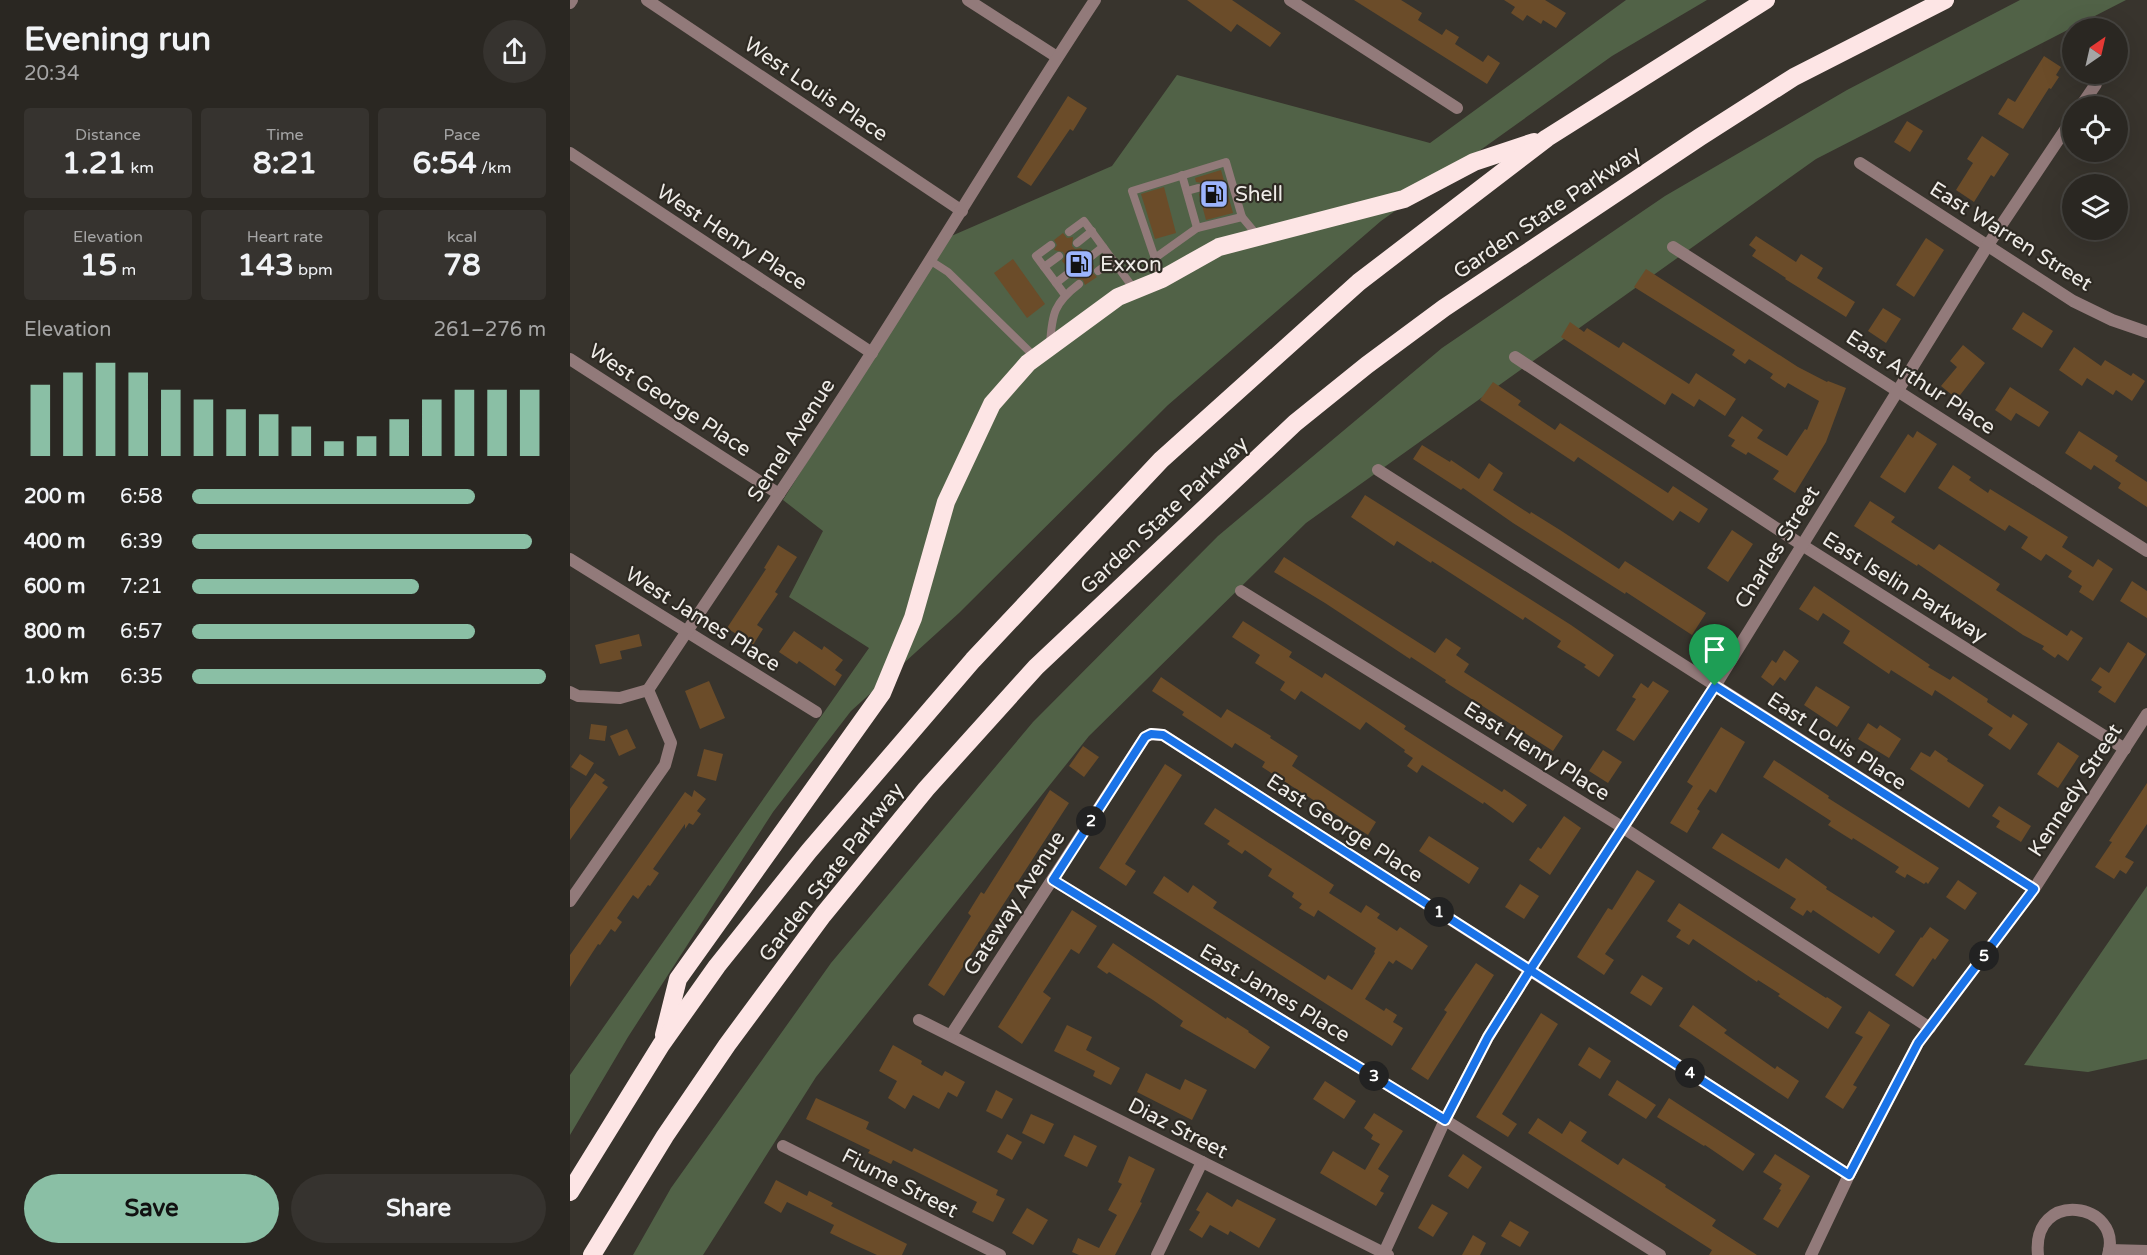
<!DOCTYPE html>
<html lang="en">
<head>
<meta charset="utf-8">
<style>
	body { margin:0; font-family:"Varela Round",sans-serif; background:#36332f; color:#f1f3f6; height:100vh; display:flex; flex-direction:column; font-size:22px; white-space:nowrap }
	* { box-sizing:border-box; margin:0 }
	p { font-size:20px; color:#a5a5a5 }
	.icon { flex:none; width:33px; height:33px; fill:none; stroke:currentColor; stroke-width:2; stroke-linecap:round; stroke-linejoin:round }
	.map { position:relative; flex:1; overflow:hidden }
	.sheet { display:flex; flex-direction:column; background:#2a2722; width:570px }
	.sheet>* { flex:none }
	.needle { width:39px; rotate:34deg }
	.fabs { position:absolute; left:1492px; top:18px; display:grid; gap:12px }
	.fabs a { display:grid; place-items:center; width:66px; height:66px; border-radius:50%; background:#2a2722; box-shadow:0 6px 24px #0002,0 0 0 2px #464440; font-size:30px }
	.pin { position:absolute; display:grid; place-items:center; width:51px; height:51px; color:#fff; margin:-62px -26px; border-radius:50% 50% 50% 0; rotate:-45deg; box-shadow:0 0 6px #0007 }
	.pin .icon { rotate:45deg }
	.km { position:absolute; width:30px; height:30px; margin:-15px; border-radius:50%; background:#222; color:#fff; font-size:16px; line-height:30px; text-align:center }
	.round { display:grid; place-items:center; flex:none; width:63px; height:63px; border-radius:32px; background:#36332f }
	.summary { display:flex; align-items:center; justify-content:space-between; height:102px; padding:0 24px }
	h1 { font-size:33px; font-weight:700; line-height:45px }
	.figures { display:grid; grid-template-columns:repeat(3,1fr); gap:9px; height:102px; padding:6px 24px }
	.figures div { display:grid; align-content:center; border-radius:6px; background:#36332f; text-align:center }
	.figures b { font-size:30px; font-weight:700 }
	.figures small { font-size:16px; font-weight:400 }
	.figures p { font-size:16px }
	.chart { height:168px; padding:12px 24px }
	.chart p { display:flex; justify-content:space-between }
	.chart svg { width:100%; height:108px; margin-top:6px; stroke:#8abfa5; stroke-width:6 }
	.primary-button { display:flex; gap:12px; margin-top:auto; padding:12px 24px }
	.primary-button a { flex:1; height:69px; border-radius:36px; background:#8abfa5; color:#111; font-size:24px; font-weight:700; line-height:69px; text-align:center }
	.primary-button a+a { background:#36332f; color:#f1f3f6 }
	ul { padding:0 24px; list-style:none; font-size:20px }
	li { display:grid; grid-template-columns:96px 72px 1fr; align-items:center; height:45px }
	li i { height:15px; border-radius:8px; background:#8abfa5 }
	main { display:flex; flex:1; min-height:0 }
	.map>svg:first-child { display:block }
	.green { fill:#516247 }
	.building { fill:#6b4c29 }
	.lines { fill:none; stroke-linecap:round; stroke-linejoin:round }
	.lane { stroke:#927a7a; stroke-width:8 }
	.street { stroke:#927a7a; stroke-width:12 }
	.highway { stroke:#fde5e5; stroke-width:18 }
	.route-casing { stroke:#fff; stroke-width:12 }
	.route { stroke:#1a73e8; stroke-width:8 }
	.labels { text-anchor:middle; stroke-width:4.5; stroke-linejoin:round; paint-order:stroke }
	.street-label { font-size:21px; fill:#efece8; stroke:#2e2a23 }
	.poi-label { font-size:21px; fill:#efece8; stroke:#2e2a23; text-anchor:start }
</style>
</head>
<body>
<main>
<section class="sheet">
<div class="summary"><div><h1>Evening run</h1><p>20:34</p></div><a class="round"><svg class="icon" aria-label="share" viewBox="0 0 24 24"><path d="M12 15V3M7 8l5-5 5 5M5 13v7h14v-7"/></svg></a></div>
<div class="figures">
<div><p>Distance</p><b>1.21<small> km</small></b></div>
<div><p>Time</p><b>8:21</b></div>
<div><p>Pace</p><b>6:54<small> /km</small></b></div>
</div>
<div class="figures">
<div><p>Elevation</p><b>15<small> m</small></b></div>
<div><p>Heart rate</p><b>143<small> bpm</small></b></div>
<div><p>kcal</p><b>78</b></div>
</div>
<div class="chart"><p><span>Elevation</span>261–276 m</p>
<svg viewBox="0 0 160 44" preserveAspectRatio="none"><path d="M5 44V15M15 44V10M25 44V6M35 44V10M45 44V17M55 44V21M65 44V25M75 44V27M85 44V32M95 44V38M105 44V36M115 44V29M125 44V21M135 44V17M145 44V17M155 44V17"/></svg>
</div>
<ul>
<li><b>200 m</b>6:58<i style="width:80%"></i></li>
<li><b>400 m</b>6:39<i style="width:96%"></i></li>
<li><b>600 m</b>7:21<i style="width:64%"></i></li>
<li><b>800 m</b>6:57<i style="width:80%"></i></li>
<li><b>1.0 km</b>6:35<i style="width:100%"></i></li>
</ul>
<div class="primary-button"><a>Save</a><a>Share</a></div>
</section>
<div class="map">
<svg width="1577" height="1255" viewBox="0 0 1577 1255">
	<rect width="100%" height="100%" fill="#38342d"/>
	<g class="green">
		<path d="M1056 0H1137L1042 56 811 221 598 405 389 613 281 711 203 812 58 1037 0 1135V1075L299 648 219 597 253 531 213 500 379 237 542 166 607 75 860 143Z"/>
		<path d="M1450 0H1556L1246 159 736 523 519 736 246 1077 133 1255H63L101 1188 261 963 463 722 648 536 872 348 1095 196 1277 90Z"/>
		<path d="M1577 886V1059L1518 1072 1454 1065Z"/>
	</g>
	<g class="building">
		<path d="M617 0H662L711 33 700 47 667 24 661 32Z"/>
		<path d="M784 0H831L852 13 848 20 872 35 876 29 889 37 885 44 913 62 918 55 930 63 917 84Z"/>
		<path d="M934 0H975L996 13 986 28 973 20 971 24 957 15 953 21 941 13 945 7Z"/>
		<path d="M1474 56 1491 67 1486 75 1489 77 1481 89 1479 88 1453 129 1428 114 1438 98 1445 102Z"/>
		<path d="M498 96 517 108 503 131 500 129 461 186 447 177Z"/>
		<path d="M1337 121 1353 131 1340 152 1324 142Z"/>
		<path d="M1412 136 1439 154 1424 177 1421 175 1404 202 1386 190 1403 163 1397 159Z"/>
		<path d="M651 170 663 213 636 220 629 194 633 192 634 187 632 183 626 182 625 178Z"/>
		<path d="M594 187 606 233 585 239 571 194Z"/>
		<path d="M493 233 497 238 503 237 502 246 505 249 511 248 515 253 514 261 517 264 522 263 524 266 522 272 527 277 515 285 513 280 506 279 504 277 506 272 504 268 497 267 492 261 495 256 493 252 484 250 487 245 484 240Z"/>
		<path d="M1186 236 1226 262 1231 254 1253 268 1247 278 1285 302 1276 317 1215 279 1216 278 1182 256 1186 250 1179 245Z"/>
		<path d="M1356 238 1374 250 1344 297 1326 285Z"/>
		<path d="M443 259 475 304 457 318 424 273Z"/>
		<path d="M1076 269 1228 367 1257 382 1258 381 1276 388 1256 442 1225 493 1203 479 1209 471 1178 452 1176 455 1161 446 1165 440 1158 436 1172 416 1193 430 1187 438 1217 456 1235 429 1237 430 1249 401 1218 383 1215 388 1200 378 1203 374 1179 359 1175 364 1162 355 1165 350 1064 287Z"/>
		<path d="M1313 308 1331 319 1316 343 1298 331Z"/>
		<path d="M1453 312 1483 331 1472 348 1442 329Z"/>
		<path d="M1000 322 1014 332 1017 328 1049 348 1053 342 1119 384 1126 373 1166 399 1155 416 1129 399 1124 407 1102 393 1095 405 991 337Z"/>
		<path d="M1393 345 1415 363 1387 399 1371 386 1387 367 1380 361Z"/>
		<path d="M1504 347 1531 366 1535 360 1561 376 1563 373 1575 381 1562 401 1546 390 1543 395 1517 378 1512 386 1489 370Z"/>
		<path d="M923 382 951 401 948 405 985 430 990 423 1098 493 1103 486 1138 509 1129 523 1110 511 1103 521 1008 457 1004 462 910 400Z"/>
		<path d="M1440 387 1479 412 1469 427 1446 413 1441 421 1425 410Z"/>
		<path d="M1347 431 1367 444 1335 493 1310 477 1338 434 1343 438Z"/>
		<path d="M1509 431 1548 456 1545 461 1577 482V507L1548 488 1551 483 1524 465 1521 470 1495 453Z"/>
		<path d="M852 445 880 462 881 460 909 479 919 463 933 473 923 490 960 514 961 512 990 530 1049 569 1055 561 1136 613 1122 635 1056 592 1055 594 943 523 893 488 891 490 843 459Z"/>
		<path d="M1383 465 1401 477 1399 480 1418 493 1420 489 1498 537 1492 547 1523 567 1528 559 1543 569 1523 601 1509 592 1512 586 1498 577 1502 571 1476 554 1471 561 1451 548 1458 537 1439 525 1435 531 1368 488Z"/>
		<path d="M795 495 1001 625 1044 655 1029 677 1014 667 1016 665 987 647 991 641 955 617 953 620 862 561 861 563 827 541 824 546 781 517Z"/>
		<path d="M1300 501 1325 517 1321 522 1364 550 1369 544 1430 584 1426 590 1497 636 1501 630 1513 638 1498 661 1488 654 1485 658 1472 649 1474 646 1453 635 1348 564 1347 566 1284 526Z"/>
		<path d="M1162 530 1183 544 1158 582 1137 568Z"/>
		<path d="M208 545 227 557 205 592 208 594 187 625 193 629 183 645 157 628 196 569 194 568Z"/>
		<path d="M714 557 865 653 876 638 891 648 886 655 899 664 894 672 993 736 983 751 875 682 876 680 841 657 840 659 755 603 704 572Z"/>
		<path d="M1562 581 1577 591V618L1550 601Z"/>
		<path d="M1244 586 1360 665 1358 667 1380 680 1383 676 1418 699 1417 702 1441 718 1443 714 1458 724 1440 750 1418 735 1423 728 1365 690 1362 696 1321 670 1319 674 1273 643 1280 631 1253 613 1248 621 1229 609Z"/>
		<path d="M673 621 722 652 719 657 752 678 755 673 836 726 834 729 932 792 934 789 957 805 943 823 914 802 913 804 852 765 847 773 837 766 843 758 834 752 835 750 796 722 790 730 731 691 725 700 710 690 715 682 685 663 690 655 662 637Z"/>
		<path d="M224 631 252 650 254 646 273 660 265 670 272 675 265 686 229 661 227 664 209 652Z"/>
		<path d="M69 634 72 646 50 651 52 659 30 664 25 645Z"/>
		<path d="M1558 642 1576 654 1545 703 1528 692 1532 687 1521 680 1530 667 1539 673Z"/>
		<path d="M1214 650 1229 661 1215 681 1210 677 1203 686 1191 677 1202 660 1206 663Z"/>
		<path d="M591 677 651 718 657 709 701 736 700 738 728 756 722 766 806 822 798 835 692 767 695 762 665 743 662 748 612 715 614 712 582 691Z"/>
		<path d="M139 681 155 718 130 729 115 691Z"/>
		<path d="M1083 681 1099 691 1064 741 1046 730 1066 699 1062 697 1071 683 1078 688Z"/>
		<path d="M1246 686 1280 707 1267 727 1234 705Z"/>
		<path d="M1298 723 1307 729 1310 725 1331 739 1319 758 1288 739Z"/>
		<path d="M21 724 37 726 35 741 19 739Z"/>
		<path d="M1151 727 1175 742 1146 793 1140 789 1127 809 1130 811 1117 833 1100 823 1123 786 1117 782Z"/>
		<path d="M57 729 66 748 49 756 40 736Z"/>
		<path d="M1488 742 1509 756 1488 788 1467 774Z"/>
		<path d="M513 746 529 757 514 777 499 766Z"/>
		<path d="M134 749 153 754 146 781 127 776Z"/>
		<path d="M1033 750 1052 762 1038 783 1019 771Z"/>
		<path d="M1365 750 1378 759 1377 761 1414 785 1399 808 1340 769 1351 752 1360 757Z"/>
		<path d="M10 754 24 763 16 776 1 767Z"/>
		<path d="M1204 760 1259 796 1258 798 1369 868 1358 884 1356 882 1354 884 1337 874 1335 878 1325 872 1329 867 1283 838 1282 840 1258 825 1261 821 1193 777Z"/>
		<path d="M595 764 612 775 555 864 566 871 556 886 529 868Z"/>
		<path d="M25 773 35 780 32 783 38 787 0 840V809Z"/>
		<path d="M1577 783V824L1555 857 1564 862 1556 874 1550 870 1544 879 1525 867 1542 842 1539 841Z"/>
		<path d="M124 790 136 799 127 811 131 814 123 825 119 823 115 829V824L83 869 89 873 80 886 78 885 68 899 63 895 47 918 52 922 45 932 41 929 30 945 28 944 0 987V955L115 792 122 797Z"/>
		<path d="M480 790 499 803 374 996 358 985 401 916 398 913 411 892 414 894Z"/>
		<path d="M1429 806 1461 826 1451 842 1426 827 1430 821 1422 816Z"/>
		<path d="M645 808 764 885 759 893 791 913 796 905 810 914 807 918 827 931 830 927 858 946 842 970 826 960 823 964 819 961 795 999 814 1011 816 1008 827 1015 823 1022 833 1028 822 1046 583 893 594 876 618 893 623 885 647 902 643 908 755 980 758 975 782 990 805 953 804 952 806 948 748 910 744 917 729 908 732 904 722 897 724 893 698 876 702 869 675 850 672 854 657 844 660 841 634 824Z"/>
		<path d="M994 816 1011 828 980 875 959 860 968 847 971 849Z"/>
		<path d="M1152 833 1209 869 1216 858 1257 887 1256 889 1302 918 1303 916 1325 931 1309 954 1243 910 1241 913 1237 910 1233 916 1220 908 1226 899 1142 848Z"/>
		<path d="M859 836 909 868 899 884 849 851Z"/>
		<path d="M1067 870 1085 881 1035 954 1044 960 1034 975 1007 957 1038 908 1042 910Z"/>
		<path d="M1388 880 1407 893 1395 910 1376 897Z"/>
		<path d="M950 884 969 896 954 919 935 907Z"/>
		<path d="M1109 903 1256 998 1257 997 1272 1007 1258 1029 1208 996 1210 994 1188 980 1187 982 1123 939 1119 945 1106 937 1111 930 1097 921Z"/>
		<path d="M502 910 527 926 509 954 501 949 473 992 481 998 452 1044 428 1027Z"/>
		<path d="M1360 927 1379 940 1365 960 1363 958 1343 987 1325 975 1351 937 1352 938Z"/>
		<path d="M543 943 656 1019 657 1017 679 1031 678 1032 700 1047 685 1069 610 1026 613 1021 583 1000 539 972 537 974 527 967Z"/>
		<path d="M906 963 924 975 858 1080 841 1069 877 1012 874 1010Z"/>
		<path d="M1072 975 1093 988 1081 1006 1060 993Z"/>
		<path d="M1123 1005 1157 1030 1154 1033 1205 1069 1207 1066 1229 1081 1218 1099 1109 1026Z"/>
		<path d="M1299 1011 1320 1025 1283 1085 1287 1087 1273 1109 1255 1097 1293 1037 1285 1033Z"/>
		<path d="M971 1013 988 1024 932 1114 947 1124 938 1137 906 1117Z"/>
		<path d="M497 1025 522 1037 516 1050 550 1068 541 1085 523 1076 525 1071 484 1051Z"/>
		<path d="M323 1045 352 1061 351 1064 372 1076 375 1071 395 1082 387 1097 378 1092 369 1109 343 1095 335 1109 318 1098 327 1081 309 1071Z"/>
		<path d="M1019 1047 1041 1061 1030 1079 1008 1065Z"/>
		<path d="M576 1073 610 1090 615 1079 637 1090 622 1120 567 1092Z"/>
		<path d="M1047 1080 1086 1105 1076 1119 1038 1095Z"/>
		<path d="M755 1081 786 1101 774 1119 743 1099Z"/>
		<path d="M426 1090 443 1099 432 1119 416 1111Z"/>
		<path d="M246 1098 299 1122 296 1129 342 1152 344 1148 428 1190 426 1195 435 1199 423 1222 402 1212 407 1202 323 1160 321 1164 298 1153 300 1150 236 1119Z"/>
		<path d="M1099 1098 1185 1154 1173 1171 1135 1145 1134 1146 1087 1117Z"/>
		<path d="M804 1113 833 1131 808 1169 819 1176 810 1191 814 1193 806 1206 750 1173 763 1151 795 1170 810 1144 801 1139 803 1135 794 1128Z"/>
		<path d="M461 1114 484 1124 474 1144 452 1133Z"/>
		<path d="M968 1118 992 1134 1000 1121 1017 1132 1011 1141 1048 1165 1053 1158 1096 1185 1095 1187 1146 1220 1142 1226 1187 1255H1139L1142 1250 958 1133Z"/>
		<path d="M437 1134 452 1142 442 1160 427 1152Z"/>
		<path d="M504 1135 527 1146 517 1167 494 1156Z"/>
		<path d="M893 1154 912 1167 898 1189 878 1176Z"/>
		<path d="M1205 1154 1240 1176 1208 1228 1193 1219 1211 1190 1209 1189 1212 1184 1193 1172Z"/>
		<path d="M559 1156 585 1169 570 1202 572 1203 545 1255H509L502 1252 508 1238 529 1248 547 1215 538 1210 552 1184 548 1182Z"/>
		<path d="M206 1180 237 1196 239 1191 263 1203 261 1206 337 1244 332 1255H307L285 1245 260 1233 264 1225 217 1202 211 1213 194 1203Z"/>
		<path d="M637 1192 662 1207 667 1199 706 1219 689 1248 660 1231 658 1235 640 1225 632 1238 619 1230 630 1212 626 1210Z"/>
		<path d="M862 1204 878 1213 863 1237 848 1228Z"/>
		<path d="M457 1208 478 1220 463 1245 442 1233Z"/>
		<path d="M940 1221 959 1232 950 1247 931 1236Z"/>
		<path d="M903 1235 916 1243 910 1255H892Z"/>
	</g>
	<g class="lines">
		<g class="lane">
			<path d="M612 175 627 228"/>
			<path d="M617 191 628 188"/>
			<path d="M499 232 514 221 564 289"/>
			<path d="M507 243 522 231"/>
			<path d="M481 245 466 256 495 295"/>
			<path d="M519 258 533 247"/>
			<path d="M585 258 627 228 672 217"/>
			<path d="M361 261 378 272 465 357"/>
			<path d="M474 267 489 256"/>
			<path d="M528 271 543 260"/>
			<path d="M592 279 562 191 656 162 672 217 687 235"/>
			<path d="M486 283 500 272"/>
			<path d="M480 344C482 314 484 303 509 284"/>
		</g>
		<g class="street">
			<path d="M77 0 392 211"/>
			<path d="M398 0 487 57"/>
			<path d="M720 0 887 108"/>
			<path d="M0 3 2 0"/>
			<path d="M1511 106 1526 84"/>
			<path d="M0 153 302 353"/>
			<path d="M1290 163 1503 301 1542 320 1577 332"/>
			<path d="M1103 247 1577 551"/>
			<path d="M945 357 1232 545 1555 749"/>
			<path d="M0 359 209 494"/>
			<path d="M808 470 1464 889"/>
			<path d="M0 559 246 712"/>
			<path d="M671 591 1052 827 1360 1028"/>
			<path d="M78 690C153 576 231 464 304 349 378 233 449 115 525 0"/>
			<path d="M0 692 8 696 50 698 78 690"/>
			<path d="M483 880 875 1120 1090 1255"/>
			<path d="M0 901 95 765 101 743 78 690"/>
			<path d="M349 1020 818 1255"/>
			<path d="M381 1035 575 737 581 734 593 735 1279 1175"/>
			<path d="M213 1146 430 1255"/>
			<path d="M1539 1250 1577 1251"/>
			<path d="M587 1255 632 1162"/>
			<path d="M813 1255 875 1120 918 1037 960 970 1145 686 1418 245 1503 118"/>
			<path d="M1241 1255 1279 1175 1348 1043 1464 889 1577 714"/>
			<path d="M1468 1255C1461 1188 1554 1202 1538 1255"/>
		</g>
		<g class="highway">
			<path d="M94 1035 108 979 312 693 343 618 376 502 422 404 458 363 548 297 592 279 649 247 834 199 904 162 964 142"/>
			<path d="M0 1192 91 1045 147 966 239 851 403 660 591 460 789 282 977 138 1196 0"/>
			<path d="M22 1255 95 1136 157 1045 253 915 356 789 466 667 725 423 797 365 874 308 1130 137 1224 77 1375 0"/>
		</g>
	</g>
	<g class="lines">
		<g class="route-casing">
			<path id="route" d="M1145 686 960 970 593 735 581 734 575 737 483 880 875 1120 918 1037 960 970 1279 1175 1348 1043 1464 889 1145 686"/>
		</g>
		<use href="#route" class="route"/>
	</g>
	<defs>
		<g id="fuel-square" transform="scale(1.5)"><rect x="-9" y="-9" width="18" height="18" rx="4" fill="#9cb4fd" stroke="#2e2a23"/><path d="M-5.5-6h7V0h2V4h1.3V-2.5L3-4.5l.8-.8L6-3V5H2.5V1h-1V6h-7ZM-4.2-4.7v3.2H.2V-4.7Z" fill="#111"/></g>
	</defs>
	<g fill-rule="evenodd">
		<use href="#fuel-square" x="644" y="194"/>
		<use href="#fuel-square" x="509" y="264"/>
	</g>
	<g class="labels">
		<g class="street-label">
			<text transform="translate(246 89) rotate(34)" y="7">West Louis Place</text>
			<text transform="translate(977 212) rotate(-34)" y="7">Garden State Parkway</text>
			<text transform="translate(1441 236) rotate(32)" y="7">East Warren Street</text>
			<text transform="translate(162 237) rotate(33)" y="7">West Henry Place</text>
			<text transform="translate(1351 382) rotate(33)" y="7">East Arthur Place</text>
			<text transform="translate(100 400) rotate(33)" y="7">West George Place</text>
			<text transform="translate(221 440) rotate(-57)" y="7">Semel Avenue</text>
			<text transform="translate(594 515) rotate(-43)" y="7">Garden State Parkway</text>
			<text transform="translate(1207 547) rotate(-58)" y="7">Charles Street</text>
			<text transform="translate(1335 587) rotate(32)" y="7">East Iselin Parkway</text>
			<text transform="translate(133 619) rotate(32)" y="7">West James Place</text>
			<text transform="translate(1267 741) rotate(33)" y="7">East Louis Place</text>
			<text transform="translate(967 751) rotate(32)" y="7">East Henry Place</text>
			<text transform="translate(1505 790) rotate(-57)" y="7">Kennedy Street</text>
			<text transform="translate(775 828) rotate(33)" y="7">East George Place</text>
			<text transform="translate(261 872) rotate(-52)" y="7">Garden State Parkway</text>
			<text transform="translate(444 903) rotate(-57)" y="7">Gateway Avenue</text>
			<text transform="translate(705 993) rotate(31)" y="7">East James Place</text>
			<text transform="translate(608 1128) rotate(27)" y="7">Diaz Street</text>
			<text transform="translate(330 1183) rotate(27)" y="7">Fiume Street</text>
		</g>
		<g class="poi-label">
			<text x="665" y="201">Shell</text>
			<text x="530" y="271">Exxon</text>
		</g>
	</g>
</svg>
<div class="fabs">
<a><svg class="needle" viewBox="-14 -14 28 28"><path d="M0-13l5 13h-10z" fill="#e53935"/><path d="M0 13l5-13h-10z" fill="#a5a5a5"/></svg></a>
<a><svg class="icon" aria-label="locate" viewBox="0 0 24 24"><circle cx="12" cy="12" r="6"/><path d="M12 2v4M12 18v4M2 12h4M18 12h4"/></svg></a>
<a><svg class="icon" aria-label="layers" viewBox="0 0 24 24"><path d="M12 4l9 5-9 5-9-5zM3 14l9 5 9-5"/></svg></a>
</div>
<div class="pin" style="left:1145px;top:686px;background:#1e9e55"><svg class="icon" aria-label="arrive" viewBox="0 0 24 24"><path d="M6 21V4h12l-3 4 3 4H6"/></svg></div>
<b class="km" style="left:869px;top:912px">1</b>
<b class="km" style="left:521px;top:821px">2</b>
<b class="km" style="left:804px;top:1076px">3</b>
<b class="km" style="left:1120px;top:1073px">4</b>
<b class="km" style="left:1414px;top:956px">5</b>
</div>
</main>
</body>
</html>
